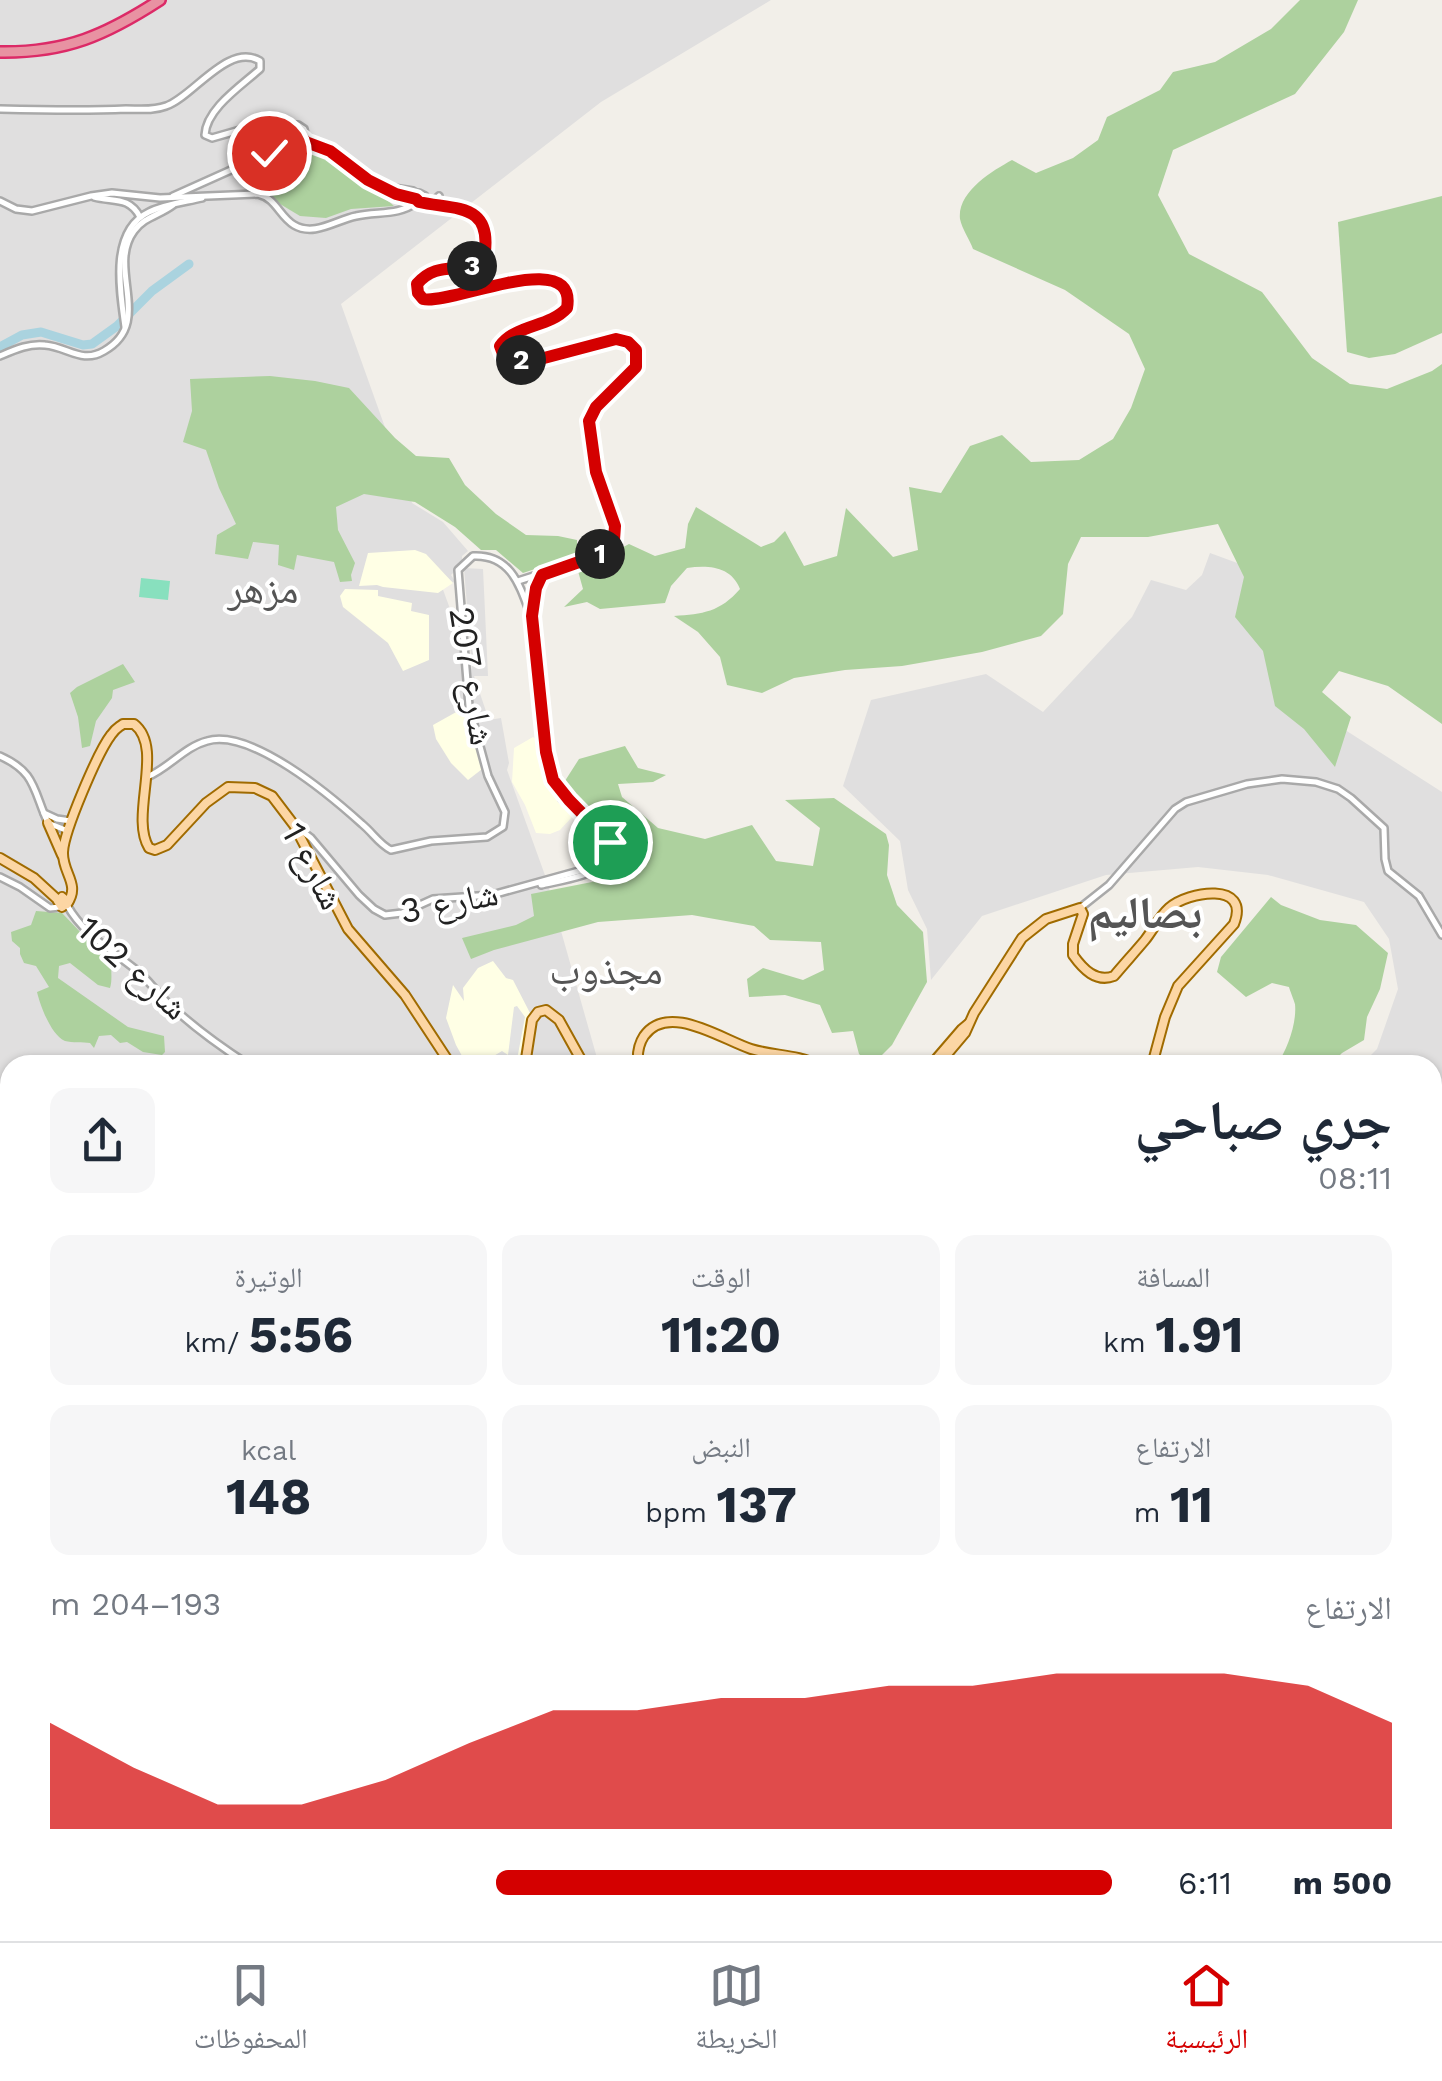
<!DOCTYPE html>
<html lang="ar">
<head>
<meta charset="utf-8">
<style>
	body { margin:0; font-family:"Work Sans","Noto Naskh Arabic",sans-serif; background:#f6f6f7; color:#1f2937; direction:rtl; height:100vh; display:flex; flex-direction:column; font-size:38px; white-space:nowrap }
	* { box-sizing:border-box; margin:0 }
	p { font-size:32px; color:#747a83 }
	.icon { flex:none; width:55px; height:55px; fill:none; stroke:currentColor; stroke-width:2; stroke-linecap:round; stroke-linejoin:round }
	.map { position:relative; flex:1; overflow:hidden; direction:ltr }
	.drawer { position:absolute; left:0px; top:1055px; width:1442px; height:888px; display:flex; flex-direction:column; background:#fff; border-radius:30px 30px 0 0; box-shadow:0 2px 8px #0004; direction:rtl }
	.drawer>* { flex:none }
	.pin { position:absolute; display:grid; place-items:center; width:85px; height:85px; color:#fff; margin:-42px; border:5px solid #fff; border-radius:50%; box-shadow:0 2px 10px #0007 }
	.km { position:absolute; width:50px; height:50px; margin:-25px; border-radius:50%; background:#222; color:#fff; font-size:28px; line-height:50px; text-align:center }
	.round { display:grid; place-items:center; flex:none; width:105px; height:105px; border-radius:20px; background:#f6f6f7 }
	.summary { display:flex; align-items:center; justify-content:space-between; height:170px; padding:0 50px }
	h1 { font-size:55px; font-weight:700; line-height:75px }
	.metrics { display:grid; grid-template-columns:repeat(3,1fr); gap:15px; height:170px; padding:10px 50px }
	.metrics div { display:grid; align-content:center; border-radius:20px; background:#f6f6f7; text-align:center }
	.metrics b { font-size:50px; font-weight:700 }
	.metrics small { font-size:28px; font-weight:400 }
	.metrics p { font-size:28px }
	.chart { height:280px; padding:20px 50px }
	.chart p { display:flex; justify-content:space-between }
	.chart svg { width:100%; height:180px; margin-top:10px; fill:#d40000; opacity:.7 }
	ul { padding:0 50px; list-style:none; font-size:32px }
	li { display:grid; grid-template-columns:160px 120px 1fr; align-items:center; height:75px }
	li i { height:25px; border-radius:12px; background:#d40000 }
	.menu { display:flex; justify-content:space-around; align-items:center; height:140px; border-top:2px solid #e0e1e3; background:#fff; font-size:28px; color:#747a83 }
	.menu a { display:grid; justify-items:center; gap:5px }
	.menu .active { color:#d40000 }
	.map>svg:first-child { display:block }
	.residential { fill:#e0dfdf }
	.education { fill:#ffffe5 }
	.forest { fill:#add19e }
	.pitch { fill:#88e0be }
	.parking { fill:#e2e2e2 }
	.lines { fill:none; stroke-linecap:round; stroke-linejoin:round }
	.river { stroke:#aad3df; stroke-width:9 }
	.minor-casing { stroke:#a9a9a9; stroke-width:10 }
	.major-casing { stroke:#a06b00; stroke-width:12 }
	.highway-casing { stroke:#dc2a67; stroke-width:14 }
	.minor { stroke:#fff; stroke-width:5 }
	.major { stroke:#fcd6a4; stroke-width:8 }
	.highway { stroke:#e892a2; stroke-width:9 }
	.route-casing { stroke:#fff; stroke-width:20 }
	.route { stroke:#d40000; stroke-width:12 }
	.labels { text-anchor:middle; stroke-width:8; stroke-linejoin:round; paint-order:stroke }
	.street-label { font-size:35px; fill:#222; stroke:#fff }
	.quarter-label { font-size:40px; fill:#555; stroke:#fff }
	.district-label { font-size:45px; font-weight:bold; fill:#555; stroke:#fff }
</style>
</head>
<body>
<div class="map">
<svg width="1442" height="1941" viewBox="0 0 1442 1941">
	<rect width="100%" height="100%" fill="#f2efe9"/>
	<g class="residential">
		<path d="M0 0H771L601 102 341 304 412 503 443 522 468 551 462 556V564L451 575 455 581 453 583 434 565 472 669 464 568 483 569 488 676H474L489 720 501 718 509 763 507 770 546 878 599 1065H10V1932L549 1933 544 1941H0Z"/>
		<path d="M1210 553 1240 564 1314 710 1442 792V1213L1433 1210 1432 1065H1361L1377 1049 1398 989 1389 939 1364 902 1268 875 1198 867 1106 875 982 916 931 980 927 929 908 890 900 841 843 786 871 700 986 674 1043 712 1132 617 1151 580 1186 590 1202 575Z"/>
	</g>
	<g class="education">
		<path d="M415 550 426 554 453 583 438 593 383 587 377 585 359 586 368 553Z"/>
		<path d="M345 589 378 590V596L412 603 411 611 429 615V660L403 671 388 643 343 607 340 596Z"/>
		<path d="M467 706 486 766 468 780 451 763 436 739 433 725Z"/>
		<path d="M533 737 544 744 548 772 555 796 572 817 560 830 550 834 536 833 525 805 512 782 514 748Z"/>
		<path d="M493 961 506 978 513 980 530 1013 521 1065H467L456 1045 446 1018 453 985 464 1001 463 988 478 968Z"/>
		<path d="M0 1405 10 1415V1501L0 1499Z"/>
	</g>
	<g class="forest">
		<path d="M1300 0H1358L1344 32 1295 94 1173 150 1158 195 1189 254 1262 292 1312 358 1350 384 1387 389 1432 371 1442 364V724L1388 686 1339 671 1322 692 1351 717 1335 767 1304 729 1275 706 1263 651 1235 617 1244 577 1218 524 1148 537H1081L1068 564 1063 614 1041 636 982 652 902 666 845 670 794 678 762 693 727 685 720 657 698 632 674 616C703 614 720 612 740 589 731 566 708 565 687 568L671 586 665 603 600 609 587 602 564 607 583 589 578 571 629 544 655 556 685 548 688 524 696 507 761 547 774 542 785 531 804 566 837 556 846 508 893 557 918 550 909 487 941 493 970 446 1002 435 1031 462 1079 460 1113 439 1131 408 1145 369 1129 334 1065 290 973 249C970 240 962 229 960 219 957 192 992 171 1012 160L1036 173 1073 158 1098 140 1107 117 1160 90 1173 72 1215 62 1271 29Z"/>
		<path d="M305 151C343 157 338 173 366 189 376 195 385 197 394 206L351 209 326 218 300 216 280 204 265 191 278 174Z"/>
		<path d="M1442 196V333L1395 354 1369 358 1347 352 1338 222Z"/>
		<path d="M270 376 315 381 349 388 395 438 416 456 449 458 465 485 496 514 526 535 558 536 577 540V555L523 573 496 550H481L455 527 415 502 364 494 336 507 338 530 355 563 351 575 352 581 340 582 334 562 297 555 294 570 278 565 279 545 253 542 248 559 215 554 217 535 236 524 219 488 206 450 183 442 192 411 190 379Z"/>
		<path d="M123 664 135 682 113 690 112 698 96 721 90 746 82 748 78 717 70 693 77 687Z"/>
		<path d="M625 746 638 768 666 775 653 782 618 784 622 797 658 828 705 839 752 825 776 861 813 866 820 828 785 800 834 798 886 834 889 845 887 875 897 905 923 932 927 982 892 1045 872 1065 859 1054 853 1031 832 1033 820 1005 785 995 749 997 747 979 763 968 803 980 824 970 821 942 770 940 754 926 692 915 598 922 494 950 471 959 462 938 516 925 534 916 531 894 592 882 620 871 624 846 563 784 579 759Z"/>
		<path d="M1271 897 1281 905 1320 920 1356 925 1388 953 1380 989 1367 1017 1364 1040 1342 1053 1330 1065H1277C1287 1049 1297 1024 1295 1004 1295 1003 1289 988 1289 987L1272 983 1246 997 1217 972 1221 957Z"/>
		<path d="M36 911 62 913 84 936 112 958C110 969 113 978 110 988L98 985 70 963 59 966 58 978 128 1027 164 1036 165 1052 162 1055 143 1052 127 1042 120 1043 111 1035 99 1036 94 1048 90 1043C83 1042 72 1043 65 1041 51 1035 40 1005 37 992L49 987 36 966 24 963 20 954V948L12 941 11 932 31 925Z"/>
		<path d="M1442 1357V1488L1433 1489V1359Z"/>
		<path d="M1442 1522V1680L1433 1689 1432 1523Z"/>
		<path d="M1442 1780V1941H1094L1091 1935 1092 1941H911L910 1933 1432 1932 1433 1782Z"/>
	</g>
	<path class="pitch" d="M141 578 170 581 168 600 139 597Z"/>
	<path class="parking" d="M517 1006 525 1017 516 1065H492L495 1062 492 1057 502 1051 508 1055 514 1007Z"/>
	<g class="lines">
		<path class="river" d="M0 347 22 335 41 332 83 345 92 344 117 326 152 291 189 264"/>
		<g class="minor-casing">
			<g id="minor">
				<path d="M0 109C42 110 84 111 126 109 139 109 153 111 166 106 193 97 228 42 260 61V69C241 86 206 109 205 135L212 138 275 120 285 122 291 127"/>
				<path d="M301 139 305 134 304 129 298 125H293L289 131 292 138 301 139 306 143 331 151 368 181 396 194 416 199"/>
				<path d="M387 187 413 191 418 194"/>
				<path d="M419 193 425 196 422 202 416 199Z"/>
				<path d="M173 196 269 153 294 139"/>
				<path d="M94 197C113 202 129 196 140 217"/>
				<path d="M0 201 16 209 32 211 91 196 112 193 160 198 258 194C276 198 279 216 294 225 314 237 336 220 356 216 378 211 398 216 417 202"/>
				<path d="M422 202C450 211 487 201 485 245 485 254 484 261 475 265 462 270 395 267 423 299 435 302 443 298 455 295 484 288 541 268 566 288 571 298 569 306 562 314L551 321 515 333 503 341 501 346 504 357 517 360 545 358 616 339 632 344 638 356 634 370 596 407 589 421 596 472 615 526 614 540 609 548 596 556 518 581"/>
				<path d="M437 204 436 199 439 196"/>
				<path d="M125 327C120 291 109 231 149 212 165 204 185 202 202 198"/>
				<path d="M0 356C14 350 29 343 45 345 68 347 82 364 104 351 155 322 106 269 134 231 144 217 160 215 173 205"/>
				<path d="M0 756C36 772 33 790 48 823L68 831"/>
				<path d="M147 777C169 768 184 747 207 741 251 728 331 796 362 824 373 833 379 844 391 850L431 841 487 837 503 827 505 812 488 776 469 706 458 570 473 556C511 554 520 586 531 616"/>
				<path d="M557 784 569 800 607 838"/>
				<path d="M44 813 57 819 71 821"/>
				<path d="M298 828 311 838 359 895 374 909 385 915 402 913 433 899 492 895 597 866 605 861 610 854V846L562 799 553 780 546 751 531 616 536 588 542 575"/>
				<path d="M0 877 20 887 50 908 60 907"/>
				<path d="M541 885C563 880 592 876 610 861"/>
				<path d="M67 905C83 934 110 949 135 969 148 979 156 992 168 1003 192 1026 221 1047 249 1065"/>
				<path d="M1080 908 1109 885 1175 809 1186 802 1247 784 1282 779 1316 782 1338 789 1351 798 1384 828 1385 859 1388 871 1419 896 1442 935"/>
				<path d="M0 1340 10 1352"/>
				<path d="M0 1385 10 1392"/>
				<path d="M1432 1580 1442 1578"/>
				<path d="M0 1804 10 1801"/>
				<path d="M0 1872 10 1877"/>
				<path d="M111 1932 123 1939"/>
			</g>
		</g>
		<g class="major-casing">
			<g id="major">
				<path d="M48 823 62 855"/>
				<path d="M0 858 34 878 58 900"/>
				<path d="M62 897 68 902 62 907 58 901Z"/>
				<path d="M67 904C81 884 62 873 63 852 64 831 98 752 111 735 116 728 116 729 123 724H134C165 748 129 816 149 848L155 850 167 845 206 803 228 787 255 788 272 796 294 825 348 929 405 995 451 1065"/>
				<path d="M525 1065 532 1020 538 1012 546 1010 559 1020 584 1065"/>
				<path d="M638 1065C637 1054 638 1045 644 1036 668 1002 721 1039 751 1049 773 1056 797 1054 818 1065"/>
				<path d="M931 1065 962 1029 968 1024"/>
				<path d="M938 1065 965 1033 974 1013 1022 938 1046 919 1080 908 1083 914 1073 944V955C1083 969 1096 983 1114 976 1124 964 1135 952 1145 940 1153 930 1159 917 1169 908 1188 891 1251 881 1234 924L1178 986 1165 1017 1152 1065"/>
			</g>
		</g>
		<g class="highway-casing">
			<g id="highway">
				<path d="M0 52C66 53 106 35 160 0"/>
				<path d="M1432 1496 1442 1494"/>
				<path d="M1432 1504 1442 1501"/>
				<path d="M666 1941 676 1932"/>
				<path d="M691 1941 699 1932"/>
			</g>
		</g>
		<use href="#minor" class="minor"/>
		<use href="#major" class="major"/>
		<use href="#highway" class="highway"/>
	</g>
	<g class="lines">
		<g class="route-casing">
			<path id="route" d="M269 153 294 139 302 138 306 142 330 151 368 180 396 194 416 199 419 202C455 210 494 202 484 258 464 277 439 258 417 284L418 293 423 299C450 306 578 245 567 308 549 328 516 324 500 346L503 354 508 359 544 358 616 339 628 342 636 350V367L596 407 589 421 596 472 615 526 614 540 609 548 596 556 542 575 536 588 532 616 546 752 553 780 569 800 610 842"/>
		</g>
		<use href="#route" class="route"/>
	</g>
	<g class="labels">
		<g class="street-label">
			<text transform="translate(472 676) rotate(81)" y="12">شارع 207</text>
			<text transform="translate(313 866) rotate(62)" y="12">شارع 1</text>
			<text transform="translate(449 902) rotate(-11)" y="12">شارع 3</text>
			<text transform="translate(133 968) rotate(42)" y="12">شارع 102</text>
		</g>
		<g class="quarter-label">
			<text x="263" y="603">مزهر</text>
			<text x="606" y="984">مجذوب</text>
		</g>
		<g class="district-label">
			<text x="1145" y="928">بصاليم</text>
		</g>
	</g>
</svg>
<div class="pin" style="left:610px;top:842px;background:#1e9e55"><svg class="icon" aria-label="arrive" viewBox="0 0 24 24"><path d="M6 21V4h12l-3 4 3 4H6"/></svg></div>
<div class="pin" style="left:269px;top:153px;background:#d93025"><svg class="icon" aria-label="check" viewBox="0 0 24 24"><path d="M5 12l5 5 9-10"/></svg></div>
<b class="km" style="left:600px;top:554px">1</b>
<b class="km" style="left:521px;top:360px">2</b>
<b class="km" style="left:472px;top:266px">3</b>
<section class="drawer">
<div class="summary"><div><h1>جري صباحي</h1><p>08:11</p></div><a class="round"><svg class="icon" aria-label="share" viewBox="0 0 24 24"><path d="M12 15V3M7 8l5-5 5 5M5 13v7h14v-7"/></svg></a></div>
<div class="metrics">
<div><p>المسافة</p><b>1.91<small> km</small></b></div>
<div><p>الوقت</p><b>11:20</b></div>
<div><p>الوتيرة</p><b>5:56<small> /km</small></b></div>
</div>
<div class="metrics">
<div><p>الارتفاع</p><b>11<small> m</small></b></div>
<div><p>النبض</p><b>137<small> bpm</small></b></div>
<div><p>kcal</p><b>148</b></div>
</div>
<div class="chart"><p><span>الارتفاع</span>193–204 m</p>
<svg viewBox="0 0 160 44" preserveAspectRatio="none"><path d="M0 44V18L10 29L20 38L30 38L40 32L50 23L60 15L70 15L80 12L90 12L100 9L110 9L120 6L130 6L140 6L150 9L160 18V44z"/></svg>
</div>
<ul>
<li><b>500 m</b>6:11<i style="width:58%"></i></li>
</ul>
</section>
</div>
<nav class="menu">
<a class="active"><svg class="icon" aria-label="home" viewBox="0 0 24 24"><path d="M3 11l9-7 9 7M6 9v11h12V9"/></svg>الرئيسية</a>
<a><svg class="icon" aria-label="map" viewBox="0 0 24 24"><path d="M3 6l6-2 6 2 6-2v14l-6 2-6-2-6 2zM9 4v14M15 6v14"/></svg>الخريطة</a>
<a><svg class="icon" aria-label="saved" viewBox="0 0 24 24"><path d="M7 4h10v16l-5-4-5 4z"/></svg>المحفوظات</a>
</nav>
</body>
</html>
